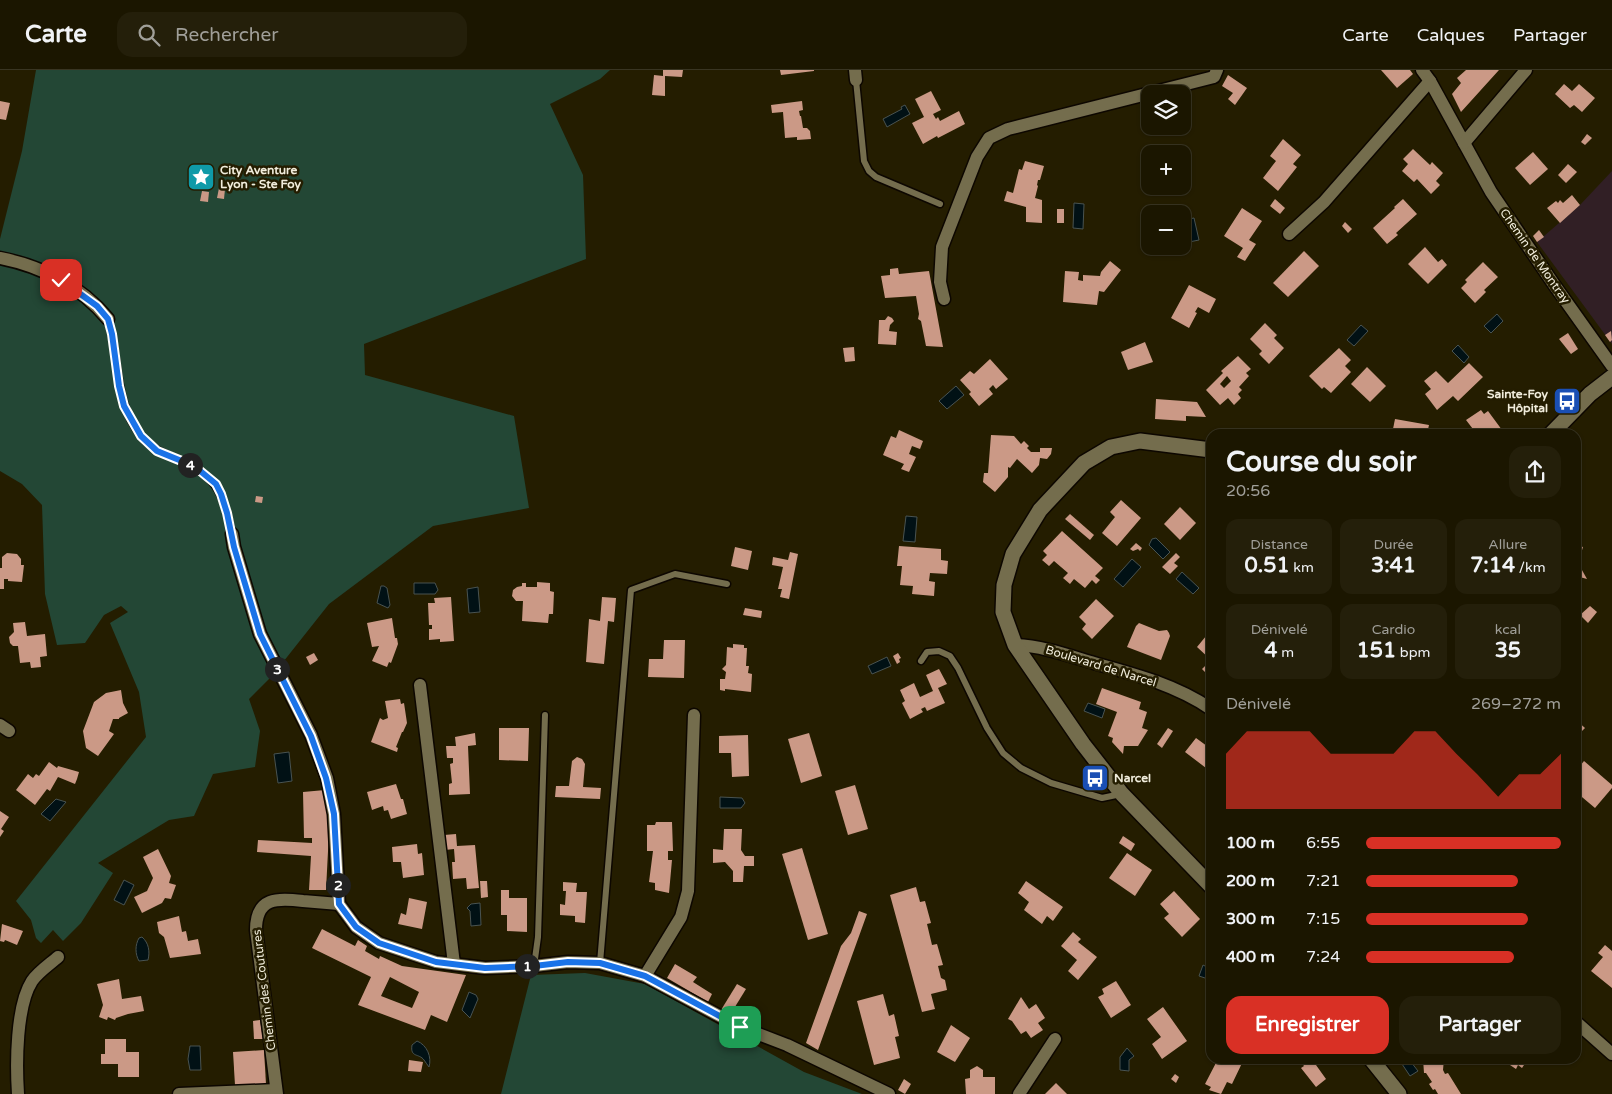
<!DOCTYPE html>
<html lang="fr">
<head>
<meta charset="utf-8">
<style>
	body { margin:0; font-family:"Varela Round",sans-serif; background:#241f0a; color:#f1f3f6; height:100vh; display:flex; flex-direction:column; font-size:19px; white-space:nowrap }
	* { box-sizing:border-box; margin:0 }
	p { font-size:16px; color:#a09f99 }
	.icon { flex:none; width:28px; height:28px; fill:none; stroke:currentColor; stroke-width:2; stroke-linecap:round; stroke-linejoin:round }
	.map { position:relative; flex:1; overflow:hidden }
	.sheet { position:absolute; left:1206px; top:359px; width:375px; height:635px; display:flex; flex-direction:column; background:#1b1600; border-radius:15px; box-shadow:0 1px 4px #0004,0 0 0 1px #393522 }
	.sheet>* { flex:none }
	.fabs { position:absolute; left:1141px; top:15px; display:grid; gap:10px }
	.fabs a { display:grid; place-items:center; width:50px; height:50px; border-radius:10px; background:#1b1600; box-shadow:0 1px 4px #0004,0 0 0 1px #393522; font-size:25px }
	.pin { position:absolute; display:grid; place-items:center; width:42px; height:42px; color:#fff; margin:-21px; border-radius:10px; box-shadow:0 2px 8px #0006 }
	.km { position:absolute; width:25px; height:25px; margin:-12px; border-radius:50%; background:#222; color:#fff; font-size:14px; line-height:25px; text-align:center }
	.round { display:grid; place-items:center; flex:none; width:52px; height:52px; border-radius:15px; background:#241f0a }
	.summary { display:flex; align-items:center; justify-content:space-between; height:85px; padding:0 20px }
	h1 { font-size:28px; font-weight:700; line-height:38px }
	.stats { display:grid; grid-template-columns:repeat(3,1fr); gap:8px; height:85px; padding:5px 20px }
	.stats div { display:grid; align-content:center; border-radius:12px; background:#241f0a; text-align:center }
	.stats b { font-size:21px; font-weight:700 }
	.stats small { font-size:14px; font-weight:400 }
	.stats p { font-size:14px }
	.chart { height:140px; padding:10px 20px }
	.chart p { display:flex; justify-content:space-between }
	.chart svg { width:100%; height:90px; margin-top:5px; fill:#d93025; opacity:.7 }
	.button { display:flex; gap:10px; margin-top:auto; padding:10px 20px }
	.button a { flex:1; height:58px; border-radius:15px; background:#d93025; color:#fff; font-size:20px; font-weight:700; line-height:58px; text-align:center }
	.button a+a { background:#241f0a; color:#f1f3f6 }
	ul { padding:0 20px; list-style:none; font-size:16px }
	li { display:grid; grid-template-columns:80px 60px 1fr; align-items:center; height:38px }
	li i { height:12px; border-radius:6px; background:#d93025 }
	header { display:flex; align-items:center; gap:30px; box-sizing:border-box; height:70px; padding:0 25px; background:#1b1600; border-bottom:1px solid #393522 }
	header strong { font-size:24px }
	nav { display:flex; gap:28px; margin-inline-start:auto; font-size:18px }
	.search { width:350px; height:45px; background:#241f0a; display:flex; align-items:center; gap:12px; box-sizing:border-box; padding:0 18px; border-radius:15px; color:#a09f99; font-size:19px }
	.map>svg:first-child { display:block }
	.medical { fill:#311f25 }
	.green { fill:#234735 }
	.water { fill:#011115; stroke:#495351 }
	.building { fill:#cb9986; fill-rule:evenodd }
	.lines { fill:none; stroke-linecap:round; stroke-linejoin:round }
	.service-casing { stroke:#0d0700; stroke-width:9 }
	.minor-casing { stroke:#0d0700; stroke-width:15 }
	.tertiary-casing { stroke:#0d0700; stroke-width:18 }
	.service { stroke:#746d4d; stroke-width:6 }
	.minor { stroke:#746d4d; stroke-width:12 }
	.tertiary { stroke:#746d4d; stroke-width:15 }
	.route-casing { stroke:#fff; stroke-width:10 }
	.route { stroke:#1a73e8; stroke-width:6 }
	.labels { text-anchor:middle; stroke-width:5; stroke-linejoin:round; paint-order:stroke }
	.poi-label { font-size:12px; font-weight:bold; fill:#f1eddc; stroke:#241d00; text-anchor:start }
	.street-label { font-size:12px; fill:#f1eddc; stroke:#241d00 }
</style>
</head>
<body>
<header>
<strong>Carte</strong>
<div class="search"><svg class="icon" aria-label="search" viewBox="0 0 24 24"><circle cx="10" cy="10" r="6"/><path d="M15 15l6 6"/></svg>Rechercher</div>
<nav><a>Carte</a><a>Calques</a><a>Partager</a></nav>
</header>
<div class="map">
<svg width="1612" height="1024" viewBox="0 0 1612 1024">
	<rect width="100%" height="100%" fill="#241d00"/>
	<path class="medical" d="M1612 101V274L1537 172 1580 135Z"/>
	<g class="green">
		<path d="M36 0H610L600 9 550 34 583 105 586 189 364 274 365 305 514 346 529 438 433 456 329 534 272 606 249 629 260 661 255 697 213 704 194 746 169 750 98 793 113 803 81 853 63 871 53 860 41 873 36 868 31 850 16 831 146 667 139 622 110 553 128 542 121 536 104 545 85 573 57 575 45 524 42 435 22 414 0 401V169L22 81Z"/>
		<path d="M585 903 645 914 804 1002 862 1024H501L531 905Z"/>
	</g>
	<g class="water">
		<path d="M905 35 910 44 887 57 883 49 902 39 901 37Z"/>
		<path d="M1074 133 1084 134 1083 159 1073 158Z"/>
		<path d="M1194 148 1199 170 1189 172 1184 150Z"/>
		<path d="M1497 244 1503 251 1491 263 1484 256Z"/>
		<path d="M1361 255 1368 261 1354 276 1347 270Z"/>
		<path d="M1458 275 1469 287 1464 293 1452 281Z"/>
		<path d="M956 316 964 325 947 339 939 331Z"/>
		<path d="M906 446 917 447 915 472 903 471Z"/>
		<path d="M1156 468 1170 482 1163 489 1149 475 1152 469Z"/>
		<path d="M1132 489 1141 497 1123 517 1114 509Z"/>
		<path d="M1182 502 1199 518 1193 524 1176 509Z"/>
		<path d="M414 513H435L438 520 435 524H414Z"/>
		<path d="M381 516H384L387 518 390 535 388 538 377 533Z"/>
		<path d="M478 517 480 542 469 543 467 519Z"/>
		<path d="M887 587 891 596 872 604 868 596Z"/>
		<path d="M1088 633 1105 639 1102 648 1084 641Z"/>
		<path d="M289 682 292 711 278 713 274 684Z"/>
		<path d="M720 727 742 728 745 733 741 738H720Z"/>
		<path d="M56 729 66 732 50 751 41 744Z"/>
		<path d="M124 810 134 815 124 835 114 830Z"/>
		<path d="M480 833 481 855 471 856 470 841 467 838 471 834Z"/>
		<path d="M142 867C149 873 150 882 148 890L139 891C135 884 135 875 139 868Z"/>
		<path d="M1203 895 1211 899V910L1199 906Z"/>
		<path d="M469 922 476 925 478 929 470 948 462 940Z"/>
		<path d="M417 971C427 975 432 987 429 997 427 995 426 992 424 990 419 983 410 988 412 975Z"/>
		<path d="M190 976H200L201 1000H190L188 989Z"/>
		<path d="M1127 978 1134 986 1129 990V1001L1120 1000V987Z"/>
		<path d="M1403 989H1412L1411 992 1418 1001 1410 1006 1402 994Z"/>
	</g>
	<g class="building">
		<path d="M663 0H683L682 7 665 6V26L652 25 654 5 663 6Z"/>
		<path d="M780 0H814V1L781 5Z"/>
		<path d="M1381 0H1410L1413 4 1397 18Z"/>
		<path d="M1466 0H1499L1461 42 1452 24 1461 13 1457 8Z"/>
		<path d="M1228 5 1247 18 1235 35 1228 29 1233 23 1222 16Z"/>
		<path d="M1564 14 1572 21 1579 14 1595 28 1582 42 1574 35 1570 38 1555 24Z"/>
		<path d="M931 21 941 40 933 44 936 49 938 47 940 51 959 41 965 54 938 68 937 66 923 74 912 53 924 47 915 29Z"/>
		<path d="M0 31 10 33 6 50 0 49Z"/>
		<path d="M802 31 803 40 799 41 800 46H801L803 58H807L810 61 811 69 797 70V67L785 68 783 42 772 43 771 35Z"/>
		<path d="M1587 64 1592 68 1585 75 1581 72Z"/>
		<path d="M1283 69 1301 85 1293 94 1297 97 1278 121 1263 108 1276 91 1270 86Z"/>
		<path d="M1413 79 1430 95 1432 92 1443 103 1436 111 1440 115 1431 124 1417 109 1414 112 1402 101 1408 94 1403 89Z"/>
		<path d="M1533 82 1548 99 1530 115 1515 98Z"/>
		<path d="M1025 91 1044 96 1040 110H1038L1037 115 1038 116 1035 128 1042 130V153L1026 152V137L1004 131 1007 121 1013 123 1019 99 1022 100Z"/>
		<path d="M1568 94 1577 102 1566 113 1558 105Z"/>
		<path d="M219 118 225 119 224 129 217 128Z"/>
		<path d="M202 121 209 122 208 132 200 131Z"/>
		<path d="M1572 125 1580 135 1560 153 1547 138 1556 131 1558 133 1560 130 1563 133Z"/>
		<path d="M1275 129 1285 138 1280 144 1270 136Z"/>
		<path d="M1403 129 1417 144 1396 163 1398 165 1387 174 1373 158 1395 138 1394 137Z"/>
		<path d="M1242 138 1262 151 1249 170 1256 174 1245 191 1237 187 1243 178 1224 166Z"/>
		<rect x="1057" y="139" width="7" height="14"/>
		<path d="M1345 152 1352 159 1348 163 1342 156Z"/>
		<path d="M1539 160 1544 167 1537 172 1533 166Z"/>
		<path d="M1425 177 1438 192 1442 189 1447 195 1428 214 1408 194Z"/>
		<path d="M1304 181 1319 196 1288 227 1273 213Z"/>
		<path d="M1110 191 1121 200 1104 222 1099 221 1097 235 1063 232 1065 201 1079 202 1078 210 1083 211V205L1100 206 1101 202Z"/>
		<path d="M1483 192 1498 207 1484 220 1486 222 1475 233 1461 218 1467 212 1465 210Z"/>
		<path d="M898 198 899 204 929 201 943 277 926 276 921 251 918 249 919 244 916 226 885 228 881 206 890 205V199Z"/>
		<path d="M1189 215 1216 229 1209 243 1198 237 1195 242 1197 243 1189 258 1171 248Z"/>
		<path d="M888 246 892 248 894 251 890 255 889 261 897 262 896 275 878 274 879 250H885Z"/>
		<path d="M1265 253 1277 265 1274 268 1284 278 1269 294 1259 284 1262 281 1250 269Z"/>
		<path d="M1611 261 1612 270 1610 272 1605 265Z"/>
		<path d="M1568 263 1578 279 1571 284 1559 269Z"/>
		<path d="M1145 272 1153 292 1128 300 1121 282Z"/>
		<path d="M854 277 855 291 845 292 843 278Z"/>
		<path d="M1339 278 1351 290 1345 296 1351 302 1331 323 1324 317 1322 319 1309 306Z"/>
		<path d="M1238 286 1251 299 1246 303 1249 306 1239 317 1242 320 1238 324 1241 328 1234 335 1228 328 1220 335 1206 320 1223 303 1221 301ZM1227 306 1231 311 1224 318 1220 314Z"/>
		<path d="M990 289 1008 309 996 319 993 315 989 319 993 324 979 336 969 324 971 322 960 310 970 301 974 304Z"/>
		<path d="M1469 293 1483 307 1458 331 1453 326 1437 340 1425 324 1431 319 1424 311 1436 301 1448 313Z"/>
		<path d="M1367 297 1386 316 1370 332 1351 314Z"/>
		<path d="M1156 329 1197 332 1206 347 1186 346V351L1155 349Z"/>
		<path d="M1481 340 1484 344 1488 341 1502 360 1505 358 1509 364 1476 363 1466 350Z"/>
		<path d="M1395 349 1429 355 1427 364H1392Z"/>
		<path d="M899 360 923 371 920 379 912 376 909 384 916 387 909 402 901 399 904 394 883 385 891 366 896 368Z"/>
		<path d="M991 365 1014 366 1021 374 1024 371 1029 376 1027 378 1031 382H1040V378H1052L1051 384 1047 389 1040 388 1039 395 1032 403 1017 389 1010 398 1008 397V407L995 422 983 412 984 403H988Z"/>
		<path d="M256 426 263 427 262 433 255 432Z"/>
		<path d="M1121 430 1141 448 1117 476 1102 463 1115 447 1110 442Z"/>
		<path d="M1180 437 1196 453 1180 470 1164 454Z"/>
		<path d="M1070 444 1094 465 1090 470 1065 449Z"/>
		<path d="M1062 461 1103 498 1095 506 1100 510 1096 514 1092 510 1085 518 1074 509 1070 514 1063 508 1068 503 1054 491 1049 496 1042 490 1047 485 1043 481Z"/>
		<path d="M1136 473 1142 478 1140 481 1138 479 1133 481 1130 479Z"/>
		<path d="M1576 475 1583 477 1578 493 1587 509 1576 506Z"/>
		<path d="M899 476 941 479V490L948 491 947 504 930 503 929 511 935 512 934 526 912 524 913 516 900 515 902 496H897Z"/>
		<path d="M735 477 752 481 748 500 731 496Z"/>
		<path d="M790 482 798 484 789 529 780 527 782 519H778L783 497 772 495 773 487 788 490Z"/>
		<path d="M7 483 17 484 21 489V495H24L22 512 8 511V509H4V519H0V498H2V487Z"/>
		<path d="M1176 483 1180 487 1174 493 1178 496 1170 504 1162 497Z"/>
		<path d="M537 512 550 513V521L554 522 553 544H549L548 553 522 551 523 531H516L512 526 513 520 517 517 522 516V513H526V517H537Z"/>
		<path d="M451 527 454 571 440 572V569L429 570V559H432V555H429L428 533H435L434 528Z"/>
		<path d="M602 527 616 528 614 552 608 551 604 594 586 592 589 549 600 551Z"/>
		<path d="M1096 529 1114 546 1092 569 1082 559 1086 554 1079 547Z"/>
		<path d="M1590 536 1597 542 1588 553 1580 545Z"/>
		<path d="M745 538 762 541 761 548 743 545Z"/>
		<path d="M392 548 395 568H397L398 574 391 593 389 592 387 597 372 591 379 576 372 577 367 553Z"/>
		<path d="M25 552 27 566 45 564 47 586 40 587 41 597 31 598 30 592 20 593 18 576H13L10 573 9 567 14 562 13 553Z"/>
		<path d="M1139 553 1159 561 1167 560 1169 563 1170 566 1161 590 1127 577 1136 556Z"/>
		<path d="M1211 560V608L1202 599 1211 590 1197 577Z"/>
		<path d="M664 570H685L684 608 648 607 649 589H663Z"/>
		<path d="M733 574 744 575V578H747L746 596H749L748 603 752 604 751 622 725 619V621L720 620V609H725L726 602 722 599 726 595 727 577 733 578Z"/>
		<path d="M314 583 318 590 310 595 306 587Z"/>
		<path d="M898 583 901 588 899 589 900 592 897 594 893 586Z"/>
		<path d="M939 599 947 614 938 618 945 633 927 641 925 637 921 639 923 642 910 649 902 633 905 631 900 620 914 613 920 627 933 621 926 605Z"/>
		<path d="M1102 618 1141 632 1139 639 1147 642 1142 658 1148 660 1138 676H1124L1123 684 1112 672 1113 668 1108 666 1117 642 1096 634Z"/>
		<path d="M121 620 123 633 128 643 119 648V649H113L109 661 114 664 98 686 86 678 83 661 94 632 106 623Z"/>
		<path d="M400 629 401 634 404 633 407 653 403 662H402L396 677 398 678 397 682 371 672 380 648 383 650 388 648 385 631Z"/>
		<path d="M1576 650 1585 658 1576 667Z"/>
		<path d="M499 658H529L528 691 499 690Z"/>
		<path d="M1168 658 1173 661 1162 678 1157 674Z"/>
		<path d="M475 663 476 675 468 676 470 724 449 725V714L452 713 450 694 453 693V688H447L446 676H456L455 667Z"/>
		<path d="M809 663 822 706 801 713 788 669Z"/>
		<path d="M748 665 749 706 732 707 731 683H719V666Z"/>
		<path d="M1196 668 1211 679V705L1205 700 1206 698 1185 682Z"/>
		<path d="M577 687 582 689 585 694 583 717 601 718 600 729 555 727 556 716H569L572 691Z"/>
		<path d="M1584 691 1612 715V718L1595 738 1576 722V701Z"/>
		<path d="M49 692 57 698 58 696 79 702 77 709 75 714 58 707 50 721 47 719 35 735 16 720 28 704 33 708 36 704 39 706Z"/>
		<path d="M396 714 401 729H403L407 744 391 749 388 740 384 741 383 736 372 740 367 722Z"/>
		<path d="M855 715 868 759 848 765 835 721Z"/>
		<path d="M325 720 329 762 326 820H309L311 786 257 782 258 770 312 773V768H304L303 722Z"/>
		<path d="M0 741 9 747 1 759 4 761 0 767Z"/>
		<path d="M656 752H672L673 781H668V790H672L669 823 655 820V813L649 812 653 781H647V755H655Z"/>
		<path d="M724 759H742L741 780 745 786H754V796H744L743 812H733V801L725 792 713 793V779L723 780Z"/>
		<path d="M456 764 457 776 475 775 479 818 467 819 466 808 453 809 452 792H455L454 779 445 780 444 765Z"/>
		<path d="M1123 766 1135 774 1131 781 1119 773Z"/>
		<path d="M417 774 418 784 422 783 424 805 403 808 401 792H393L392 777Z"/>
		<path d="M802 778 828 864 808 870 782 784Z"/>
		<path d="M158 779 171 806 169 813 176 815 171 829 165 828 162 833 142 843 134 827 147 821 153 808 143 787Z"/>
		<path d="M1127 783 1152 800 1135 826 1109 808Z"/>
		<path d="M480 811H487L488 827 481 828Z"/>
		<path d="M1026 811 1063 837 1053 851 1047 846 1042 854 1024 840 1029 832 1018 823Z"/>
		<path d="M563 812 577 813 576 822H587L585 853 575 852V846L560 845V834L565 835 566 821H563Z"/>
		<path d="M916 817 920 832 925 831 931 853 927 854 932 875 937 874 943 895 938 896 941 908 945 910 947 920 931 924 935 939 922 942 890 825Z"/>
		<path d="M501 820H509V828H527V862L507 861V845H501Z"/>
		<path d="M1174 821 1200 849 1182 867 1164 848 1169 844 1160 834Z"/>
		<path d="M409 828 427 832 422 859 398 854 401 843 406 845Z"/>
		<path d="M859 841 867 844 818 980 806 973 841 876 851 863Z"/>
		<path d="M179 846 182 862 186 861 188 871 198 869 201 884 170 888 164 867 159 863 157 852Z"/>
		<path d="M2 854 23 861 17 875 5 870 4 872 0 871Z"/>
		<path d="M322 859 355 876 358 870 367 876 365 881 379 889 380 886 402 896 466 905 447 952 431 945 425 960 358 935 371 907 312 878ZM390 907 419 922 412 938 381 926Z"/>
		<path d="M1073 862 1081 869 1078 872 1097 887 1078 910 1068 901 1077 890 1061 876Z"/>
		<path d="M1605 875 1612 881V918L1591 901 1603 887 1598 883Z"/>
		<path d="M675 894 697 907 693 912 712 924 708 932 667 908Z"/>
		<path d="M119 909 122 929 141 926 144 941 128 944 116 948 115 950 108 947 107 950 99 947 103 935 97 914Z"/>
		<path d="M1116 911 1131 935 1111 948 1098 927 1104 924 1102 919Z"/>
		<path d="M737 914 746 919 730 945 721 940Z"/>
		<path d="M883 924 889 946 894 944 899 966 895 967 900 988 874 995 857 931Z"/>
		<path d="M1021 927 1029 939 1036 934 1045 948 1038 953 1043 960 1031 968 1026 961 1021 964 1012 951 1008 949Z"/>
		<path d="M1163 937 1187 971 1162 989 1152 974 1161 967 1147 949Z"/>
		<path d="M260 950 263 969H254L253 951Z"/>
		<path d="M951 955 970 968 955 992 937 982Z"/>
		<path d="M105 969H126V982H139V1007H118V994H101V984H105Z"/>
		<path d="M264 980 266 1014 235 1015 233 982Z"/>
		<path d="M1218 989H1244L1232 1014 1227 1012 1221 1024 1209 1020 1211 1017 1205 1014Z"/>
		<path d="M1265 989H1279L1270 995Z"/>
		<path d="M1299 989H1319L1321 992 1316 995 1326 1009 1316 1017 1301 998 1304 996Z"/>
		<path d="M1423 989H1444L1443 1000 1445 1004 1448 1003 1461 1024H1438L1435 1019 1433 1020 1429 1014 1432 1012 1426 1003H1424Z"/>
		<path d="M1501 989H1528L1522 998 1518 995 1516 999Z"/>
		<path d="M409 990 423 992 421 1002 408 1001Z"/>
		<path d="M977 996 983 1000V1007H995V1024H966L965 1009 970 1008V1000Z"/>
		<path d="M1175 1004 1179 1007 1176 1013 1171 1009Z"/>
		<path d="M904 1009 911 1014 905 1024 898 1020Z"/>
		<path d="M1056 1013 1067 1024H1045Z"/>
	</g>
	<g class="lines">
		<g class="service-casing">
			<g id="service">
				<path d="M856 10 864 91 869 101 876 107 940 134"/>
				<path d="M108 249C120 289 114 332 141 366 149 377 160 381 172 387 216 406 222 418 232 464"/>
				<path d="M921 591 927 582 939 581 950 586 958 598 987 658 1003 683 1021 698 1051 713 1102 728 1121 724"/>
				<path d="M600 893 631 520 675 504 727 514"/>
				<path d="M534 896 538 867 545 645"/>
			</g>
		</g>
		<g class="minor-casing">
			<g id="minor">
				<path d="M855 0 856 10"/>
				<path d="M1422 0 1430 11 1491 122 1555 216 1612 296"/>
				<path d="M1464 73 1526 0"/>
				<path d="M1289 164 1324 132 1430 11"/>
				<path d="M0 188C41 196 81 216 108 249"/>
				<path d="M944 229 940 212 942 177 977 87 989 68 1008 59 1214 7 1217 0"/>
				<path d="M232 464 234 477 260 564 311 665 327 708 334 744 339 834 356 857 379 873 436 892 485 898 534 896 568 892 600 893 645 906 740 957 787 975 889 1024"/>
				<path d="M1015 575C1042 576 1067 585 1094 593 1134 604 1176 615 1211 639"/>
				<path d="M420 615 454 894"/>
				<path d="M0 655 9 661"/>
				<path d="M645 906 681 847 688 821 694 645"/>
				<path d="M1576 952 1612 984"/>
				<path d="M18 1024C16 994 16 936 32 911 38 902 50 894 58 887"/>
				<path d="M179 1024 276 1020"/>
				<path d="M277 1024 256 860C256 827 277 828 303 831 315 832 327 833 339 834"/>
				<path d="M1019 1024 1055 969"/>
			</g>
		</g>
		<g class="tertiary-casing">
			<g id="tertiary">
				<path d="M1551 364 1590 324 1612 307"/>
				<path d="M1211 380 1140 371 1111 377 1084 393 1040 440 1013 484 1004 515 1003 542 1015 575 1083 674 1122 724 1211 816"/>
				<path d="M1371 989 1399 1024"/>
			</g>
		</g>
		<use href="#service" class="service"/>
		<use href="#minor" class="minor"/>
		<use href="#tertiary" class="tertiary"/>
	</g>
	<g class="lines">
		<g class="route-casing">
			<path id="route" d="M61 210 97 236 108 249 112 264 119 316 124 336 141 366 157 381 189 394 199 400 216 414 221 424 227 443 234 477 260 564 311 666 326 708 334 744 339 834 356 857 379 873 436 892 485 898 534 896 568 892 600 893 645 906 740 957"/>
		</g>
		<use href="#route" class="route"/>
	</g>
	<defs>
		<g id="sight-square" transform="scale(1.4375)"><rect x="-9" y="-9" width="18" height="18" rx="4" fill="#0f9aa8" stroke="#241d00"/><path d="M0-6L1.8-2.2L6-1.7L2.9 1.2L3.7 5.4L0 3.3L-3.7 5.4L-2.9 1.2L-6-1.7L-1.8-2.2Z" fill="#fff"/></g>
		<g id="bus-square" transform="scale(1.4375)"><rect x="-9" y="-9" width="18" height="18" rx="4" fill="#1a4fb4" stroke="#241d00"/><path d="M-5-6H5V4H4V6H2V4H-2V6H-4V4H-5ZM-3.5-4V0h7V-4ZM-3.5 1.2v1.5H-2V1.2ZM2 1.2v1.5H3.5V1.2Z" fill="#fff"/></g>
	</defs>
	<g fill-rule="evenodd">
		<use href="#sight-square" x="201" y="107"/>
		<use href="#bus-square" x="1567" y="331"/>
		<use href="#bus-square" x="1095" y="708"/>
	</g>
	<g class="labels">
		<g class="poi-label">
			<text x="220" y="104">City Aventure<tspan x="220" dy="14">Lyon - Ste Foy</tspan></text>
			<text x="1548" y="328" text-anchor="end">Sainte-Foy<tspan x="1548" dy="14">Hôpital</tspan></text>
			<text x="1114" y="712">Narcel</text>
		</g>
		<g class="street-label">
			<text transform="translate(1535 186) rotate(55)" y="4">Chemin de Montray</text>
			<text transform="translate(1101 596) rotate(17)" y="4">Boulevard de Narcel</text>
			<text transform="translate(264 920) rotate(-97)" y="4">Chemin des Coutures</text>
		</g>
	</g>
</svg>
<div class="fabs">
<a><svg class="icon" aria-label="layers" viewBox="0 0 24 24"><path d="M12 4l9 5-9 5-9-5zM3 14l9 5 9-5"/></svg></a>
<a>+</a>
<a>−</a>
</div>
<div class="pin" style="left:740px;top:957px;background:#1e9e55"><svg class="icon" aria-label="arrive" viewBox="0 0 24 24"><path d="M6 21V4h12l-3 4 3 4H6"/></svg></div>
<div class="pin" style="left:61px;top:210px;background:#d93025"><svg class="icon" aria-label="check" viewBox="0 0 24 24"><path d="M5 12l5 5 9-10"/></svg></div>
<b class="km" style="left:527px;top:896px">1</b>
<b class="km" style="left:338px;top:815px">2</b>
<b class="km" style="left:277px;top:599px">3</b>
<b class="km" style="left:190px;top:395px">4</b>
<section class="sheet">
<div class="summary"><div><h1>Course du soir</h1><p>20:56</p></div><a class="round"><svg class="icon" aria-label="share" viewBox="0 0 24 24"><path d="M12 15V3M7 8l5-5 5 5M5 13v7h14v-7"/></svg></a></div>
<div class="stats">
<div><p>Distance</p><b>0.51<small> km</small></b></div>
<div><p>Durée</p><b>3:41</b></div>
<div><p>Allure</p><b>7:14<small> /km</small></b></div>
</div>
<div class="stats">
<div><p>Dénivelé</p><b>4<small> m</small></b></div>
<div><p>Cardio</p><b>151<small> bpm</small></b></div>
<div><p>kcal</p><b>35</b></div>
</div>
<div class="chart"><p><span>Dénivelé</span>269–272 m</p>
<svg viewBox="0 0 160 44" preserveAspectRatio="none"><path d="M0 44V17L10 6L20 6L30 6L40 6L50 17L60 17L70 17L80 17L90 6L100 6L110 17L120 27L130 38L140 27L150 27L160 17V44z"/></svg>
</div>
<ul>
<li><b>100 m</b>6:55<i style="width:100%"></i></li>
<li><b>200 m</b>7:21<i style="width:78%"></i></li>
<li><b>300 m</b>7:15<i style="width:83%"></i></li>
<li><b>400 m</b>7:24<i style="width:76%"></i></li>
</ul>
<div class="button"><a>Enregistrer</a><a>Partager</a></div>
</section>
</div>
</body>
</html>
